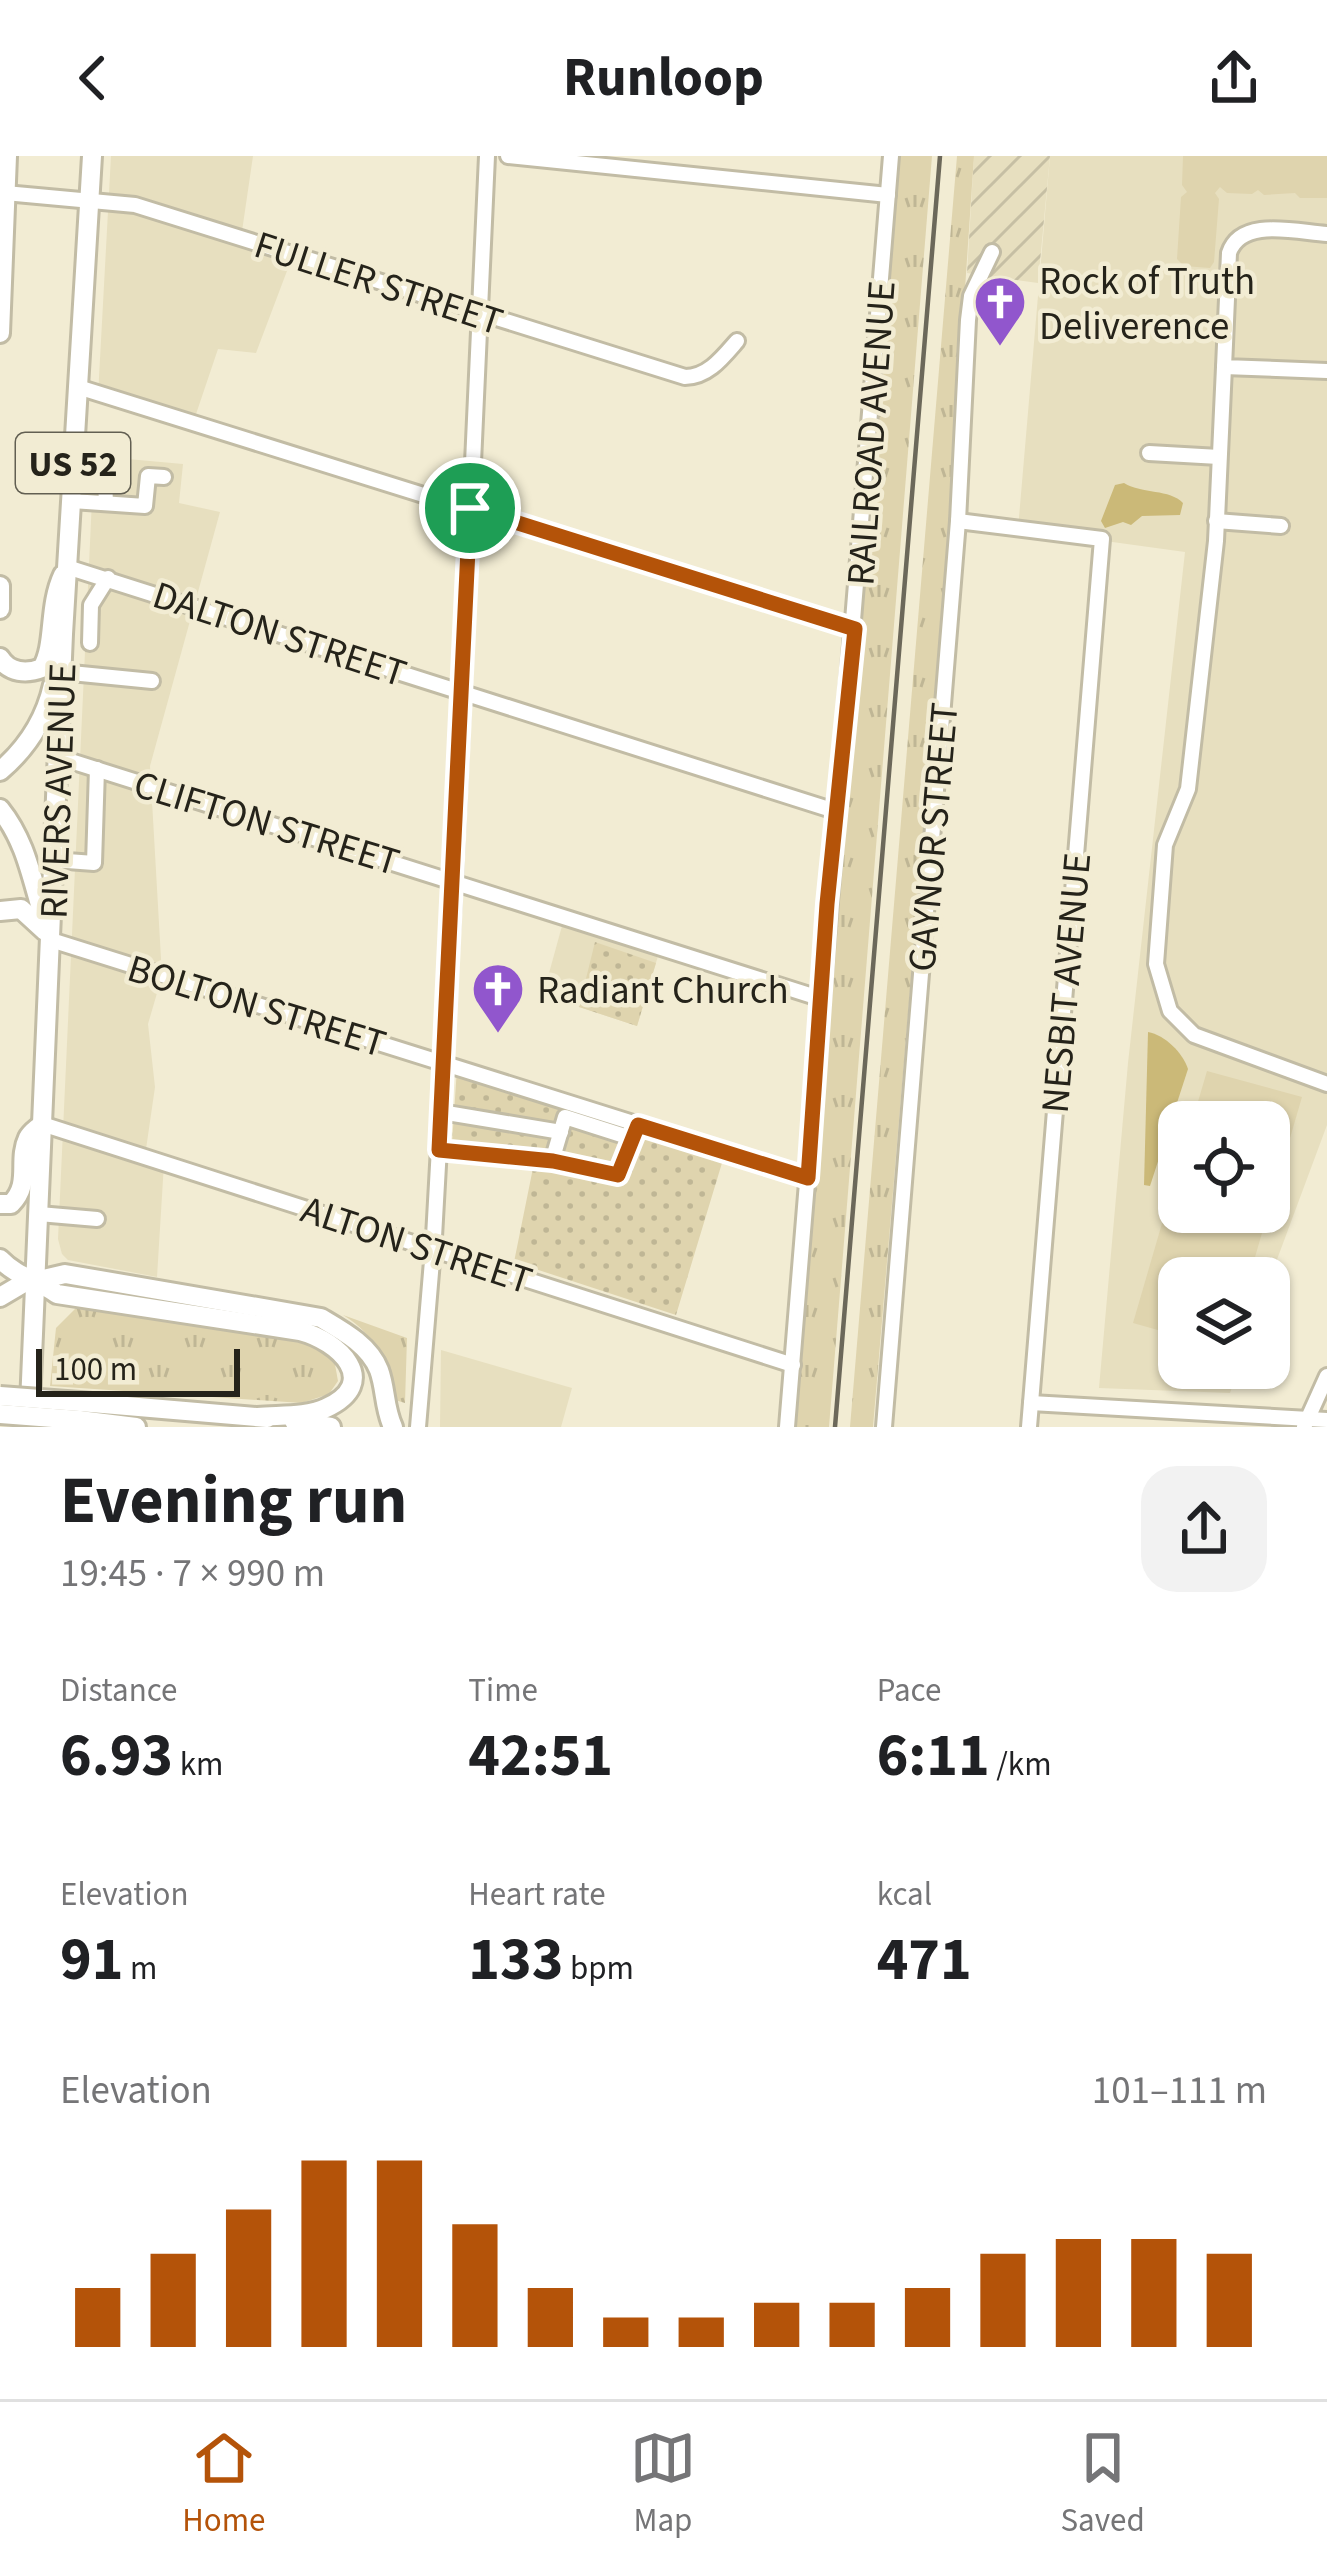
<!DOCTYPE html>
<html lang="en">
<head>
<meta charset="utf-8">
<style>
	body { margin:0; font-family:"Source Sans 3",sans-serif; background:#f2f2f2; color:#202124; height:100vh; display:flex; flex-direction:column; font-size:45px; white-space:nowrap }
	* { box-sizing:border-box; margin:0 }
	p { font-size:39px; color:#757577 }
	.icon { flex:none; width:66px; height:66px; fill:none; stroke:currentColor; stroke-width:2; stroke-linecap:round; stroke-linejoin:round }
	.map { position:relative; height:1271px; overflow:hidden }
	.sheet { display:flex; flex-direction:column; background:#fff; flex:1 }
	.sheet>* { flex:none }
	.buttons { position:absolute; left:1158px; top:945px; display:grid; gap:24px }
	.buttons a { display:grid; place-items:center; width:132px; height:132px; border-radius:24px; background:#fff; box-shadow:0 3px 9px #0004; font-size:60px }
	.scale { position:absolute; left:36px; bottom:30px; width:204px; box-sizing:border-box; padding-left:12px; border:6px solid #25231a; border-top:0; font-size:33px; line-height:42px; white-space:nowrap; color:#25231a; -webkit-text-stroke:9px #f2ecd3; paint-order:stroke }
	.pin { position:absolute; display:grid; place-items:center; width:102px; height:102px; color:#fff; margin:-51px; border:6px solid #fff; border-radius:50%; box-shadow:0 3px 12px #0007 }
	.round { display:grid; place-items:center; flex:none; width:126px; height:126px; border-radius:36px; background:#f2f2f2 }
	.overview { display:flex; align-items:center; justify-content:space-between; height:204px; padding:0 60px }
	h1 { font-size:66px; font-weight:700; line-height:90px }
	.metrics { display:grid; grid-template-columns:repeat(3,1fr); gap:18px; height:204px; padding:12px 60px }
	.metrics div { display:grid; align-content:center }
	.metrics b { font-size:60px; font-weight:700 }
	.metrics small { font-size:33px; font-weight:400 }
	.metrics p { font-size:33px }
	.chart { height:336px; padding:24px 60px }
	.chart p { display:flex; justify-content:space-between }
	.chart svg { width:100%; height:216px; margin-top:12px; stroke:#b45309; stroke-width:6 }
	header { display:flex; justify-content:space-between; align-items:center; height:156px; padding:0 60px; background:#fff; font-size:54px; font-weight:700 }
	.tabs { display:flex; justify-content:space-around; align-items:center; height:168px; border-top:3px solid #e0e0e0; background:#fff; font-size:33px; color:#757577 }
	.tabs a { display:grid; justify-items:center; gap:6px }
	.tabs .selected { color:#b45309 }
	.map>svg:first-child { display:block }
	.built { fill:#e7dfbf; fill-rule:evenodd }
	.industrial { fill:url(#industrial-furrows) }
	.grass { fill:url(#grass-tufts) }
	.park { fill:url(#park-dots) }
	.pitch { fill:#dfd4ae }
	.water { fill:#cbb978 }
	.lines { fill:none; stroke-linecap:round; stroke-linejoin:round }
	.minor-casing { stroke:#c2bca5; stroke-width:20 }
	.major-casing { stroke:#c2bca5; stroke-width:24 }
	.minor { stroke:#fff; stroke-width:14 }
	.major { stroke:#fff; stroke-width:18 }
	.rail { stroke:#6c685a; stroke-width:4.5 }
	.major-bridge-casing { stroke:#c2bca5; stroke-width:24; stroke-linecap:butt }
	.major-bridge { stroke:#fff; stroke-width:18 }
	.route-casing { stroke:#fff; stroke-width:24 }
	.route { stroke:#b45309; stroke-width:15 }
	.labels { text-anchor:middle; stroke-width:9; stroke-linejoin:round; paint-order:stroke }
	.shield { fill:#f2ecd3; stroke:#625f52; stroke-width:3 }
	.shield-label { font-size:36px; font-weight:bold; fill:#25231a }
	.poi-label { font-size:39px; fill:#25231a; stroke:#f2ecd3; text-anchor:start }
	.street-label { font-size:39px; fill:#25231a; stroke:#f2ecd3 }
</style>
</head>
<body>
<header><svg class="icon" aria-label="back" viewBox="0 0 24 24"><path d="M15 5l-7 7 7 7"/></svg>Runloop<svg class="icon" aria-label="share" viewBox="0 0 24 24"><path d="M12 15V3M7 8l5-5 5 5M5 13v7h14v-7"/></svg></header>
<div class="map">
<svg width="1327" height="1271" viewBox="0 0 1327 1271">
	<defs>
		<pattern id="industrial-furrows" width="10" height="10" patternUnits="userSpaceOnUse" patternTransform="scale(3)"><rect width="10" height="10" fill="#e7dfbf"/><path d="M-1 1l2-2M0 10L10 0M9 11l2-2" fill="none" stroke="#c6bfa4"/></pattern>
		<pattern id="grass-tufts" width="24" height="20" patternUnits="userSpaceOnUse" patternTransform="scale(3)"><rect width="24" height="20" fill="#dfd4ae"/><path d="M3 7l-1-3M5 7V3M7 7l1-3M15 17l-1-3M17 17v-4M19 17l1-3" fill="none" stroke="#bfb695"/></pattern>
		<pattern id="park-dots" width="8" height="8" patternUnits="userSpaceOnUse" patternTransform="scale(3)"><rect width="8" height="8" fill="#dfd4ae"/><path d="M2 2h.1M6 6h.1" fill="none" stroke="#bfb695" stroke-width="1.8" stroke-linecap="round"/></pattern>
	</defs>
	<rect width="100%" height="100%" fill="#f2ecd3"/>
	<g class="built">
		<path d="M111 0H253L241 82 293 99 256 197 218 193 193 267 98 240Z"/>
		<path d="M1050 0H1327V969L1269 1125V1122H1179V1212H1239L1230 1237 1099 1232 1128 907 1185 396 1018 373ZM1179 966H1269V1056H1179Z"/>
		<path d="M94 300 183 308 179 347 220 356 150 610 162 820 148 868 155 931 145 1000 164 1007 157 1121 68 1104 62 1098 58 1083Z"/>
		<path d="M565 759 661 790 637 870 543 839Z"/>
		<path d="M441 1194 572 1232 561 1271H440Z"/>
	</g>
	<path class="industrial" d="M974 0H1050L1038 127 967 117Z"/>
	<g class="grass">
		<path d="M898 0H932L829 1271H794Z"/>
		<path d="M957 0H974L947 399 873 1271H850Z"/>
		<path d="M77 1151H101L302 1185 334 1203 338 1225 329 1238 302 1247 50 1230 56 1172Z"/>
		<path d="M343 1159 407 1182 405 1247 395 1244C385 1207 378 1180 343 1159Z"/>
	</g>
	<g class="park">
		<path d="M595 786 656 807 637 870 579 851Z"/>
		<path d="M457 912 725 997 676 1159 514 1106 533 1012 451 1003Z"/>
	</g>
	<g class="pitch">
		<path d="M1183 0H1327V42H1300L1295 37 1264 39 1258 34 1252 38 1227 37 1220 31 1215 37 1219 43 1214 106 1210 112 1184 110 1177 103 1181 41 1187 36 1182 29Z"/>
		<path d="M1207 915 1302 941 1269 1054V966H1192Z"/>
		<path d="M1179 1009V1056H1268L1249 1122H1179V1180L1133 1167Z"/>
	</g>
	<g class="water">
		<path d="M1124 327C1142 338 1170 333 1183 347L1180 359 1142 360 1131 369 1123 366 1105 372 1101 365 1115 329Z"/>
		<path d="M1148 876C1165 879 1183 897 1188 913L1150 1030 1144 1029Z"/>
	</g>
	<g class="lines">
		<g class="minor-casing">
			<g id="minor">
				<path d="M508 0 888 39"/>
				<path d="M5 37 135 49 685 221C708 221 723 201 737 185"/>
				<path d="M1327 78C1296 76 1241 61 1229 97L1224 211 1327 215"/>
				<path d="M1224 211 1216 385 1188 633 1165 689 1156 808 1170 855 1194 879 1327 928"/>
				<path d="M78 231 855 474"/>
				<path d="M1149 297 1219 301"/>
				<path d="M72 322 105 325 106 347"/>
				<path d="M72 345 145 350 148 320 164 321"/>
				<path d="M958 365 1102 383 1029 1271"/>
				<path d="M1216 365 1281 370"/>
				<path d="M67 411 835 655"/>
				<path d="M90 487 91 449 108 422"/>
				<path d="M61 516 152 525"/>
				<path d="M58 601 819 842"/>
				<path d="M54 704 94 707 97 613"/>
				<path d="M51 784 808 1022"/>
				<path d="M441 956 561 976"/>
				<path d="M42 968 793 1209"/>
				<path d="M439 994 552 1005 565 961 634 983 638 969"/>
				<path d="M552 1005 618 1019 634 983"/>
				<path d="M39 1058 97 1063"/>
				<path d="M1031 1247 1327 1264"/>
				<path d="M418 1271 434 1081 454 723 487 0"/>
				<path d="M787 1271 891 0"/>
				<path d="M884 1271 958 365 968 164 971 140 992 96"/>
				<path d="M1304 1271 1327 1220"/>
			</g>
		</g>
		<g class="major-casing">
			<g id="major">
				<path d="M0 177 7 0"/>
				<path d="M0 430V453"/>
				<path d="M0 502C9 517 27 518 42 512 56 489 48 451 63 419"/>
				<path d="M0 615C27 592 45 565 53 529"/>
				<path d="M0 653C28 688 32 727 46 768"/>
				<path d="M0 755 21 753 45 775"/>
				<path d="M0 1048H11C32 1027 17 1005 28 982 31 976 37 973 42 968"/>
				<path d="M0 1103C17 1121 38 1124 57 1138L300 1175C339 1185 382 1226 326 1252 307 1261 279 1259 258 1261"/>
				<path d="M0 1141 22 1128 65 1118 321 1162C343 1175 369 1189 379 1214 386 1233 384 1252 393 1271"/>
				<path d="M80 1246 267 1262"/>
				<path d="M79 1264 136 1271"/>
				<path d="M294 1265 331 1271"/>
				<path d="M29 1271 63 478 92 0"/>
			</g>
		</g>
		<use href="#minor" class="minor"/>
		<use href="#major" class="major"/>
		<path class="rail" d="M835 1271 940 0"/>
		<g class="major-bridge-casing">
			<g id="major-bridge">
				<path d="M0 1240 80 1246"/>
				<path d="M0 1258 79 1264"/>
			</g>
		</g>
		<use href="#major-bridge" class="major-bridge"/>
	</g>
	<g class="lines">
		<g class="route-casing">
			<path id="route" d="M470 352 855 473 827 748 808 1022 638 969 618 1019 553 1005 439 994Z"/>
		</g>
		<use href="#route" class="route"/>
	</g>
	<defs>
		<g id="church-pin" transform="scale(2.7)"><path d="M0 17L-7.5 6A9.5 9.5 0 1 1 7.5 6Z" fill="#9156cd" stroke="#f2ecd3"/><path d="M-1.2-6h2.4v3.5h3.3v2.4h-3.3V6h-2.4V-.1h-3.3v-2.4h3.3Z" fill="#fff"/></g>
	</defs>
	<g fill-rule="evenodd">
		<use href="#church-pin" x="1000" y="146"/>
		<use href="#church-pin" x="498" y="833"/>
	</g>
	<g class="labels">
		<rect class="shield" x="16" y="277" width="114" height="60" rx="9"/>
		<g class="shield-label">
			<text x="73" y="320">US 52</text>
		</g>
		<g class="poi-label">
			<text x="1039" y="138">Rock of Truth<tspan x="1039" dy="45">Deliverence</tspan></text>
			<text x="537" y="847">Radiant Church</text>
		</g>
		<g class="street-label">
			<text transform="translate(379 126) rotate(18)" y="14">FULLER STREET</text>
			<text transform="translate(870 277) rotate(-86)" y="14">RAILROAD AVENUE</text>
			<text transform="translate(280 477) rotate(18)" y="14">DALTON STREET</text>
			<text transform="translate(57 635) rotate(-88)" y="14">RIVERS AVENUE</text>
			<text transform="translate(267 666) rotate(17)" y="14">CLIFTON STREET</text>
			<text transform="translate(932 681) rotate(-85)" y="14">GAYNOR STREET</text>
			<text transform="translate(1065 827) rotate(-85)" y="14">NESBIT AVENUE</text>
			<text transform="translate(257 849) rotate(17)" y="14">BOLTON STREET</text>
			<text transform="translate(417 1088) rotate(18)" y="14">ALTON STREET</text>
		</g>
	</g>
</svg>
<div class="buttons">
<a><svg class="icon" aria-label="locate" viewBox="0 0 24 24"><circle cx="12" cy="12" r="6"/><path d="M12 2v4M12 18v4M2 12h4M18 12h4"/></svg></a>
<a><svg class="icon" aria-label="layers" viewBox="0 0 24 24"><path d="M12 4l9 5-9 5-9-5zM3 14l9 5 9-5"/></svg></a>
</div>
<div class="scale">100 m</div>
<div class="pin" style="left:470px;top:352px;background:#1e9e55"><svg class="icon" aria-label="arrive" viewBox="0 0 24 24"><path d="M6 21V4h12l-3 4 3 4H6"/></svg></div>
</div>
<section class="sheet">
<div class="overview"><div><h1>Evening run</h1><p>19:45 · 7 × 990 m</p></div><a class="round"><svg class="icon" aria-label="share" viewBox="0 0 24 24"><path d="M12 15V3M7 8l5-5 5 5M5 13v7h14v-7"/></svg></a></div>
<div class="metrics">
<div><p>Distance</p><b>6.93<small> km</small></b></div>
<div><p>Time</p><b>42:51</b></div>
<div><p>Pace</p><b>6:11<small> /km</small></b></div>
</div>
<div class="metrics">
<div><p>Elevation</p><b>91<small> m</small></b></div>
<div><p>Heart rate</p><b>133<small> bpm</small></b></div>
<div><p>kcal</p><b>471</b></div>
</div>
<div class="chart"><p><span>Elevation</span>101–111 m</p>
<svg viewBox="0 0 160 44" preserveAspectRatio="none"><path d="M5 44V32M15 44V25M25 44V16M35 44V6M45 44V6M55 44V19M65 44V32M75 44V38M85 44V38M95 44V35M105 44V35M115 44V32M125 44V25M135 44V22M145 44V22M155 44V25"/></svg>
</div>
</section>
<nav class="tabs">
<a class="selected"><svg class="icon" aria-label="home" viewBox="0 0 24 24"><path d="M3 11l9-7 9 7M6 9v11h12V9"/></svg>Home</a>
<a><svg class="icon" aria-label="map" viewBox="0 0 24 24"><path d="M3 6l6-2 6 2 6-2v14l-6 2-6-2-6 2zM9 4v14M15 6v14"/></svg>Map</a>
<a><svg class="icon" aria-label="saved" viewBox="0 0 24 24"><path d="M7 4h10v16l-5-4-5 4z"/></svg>Saved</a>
</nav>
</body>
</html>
